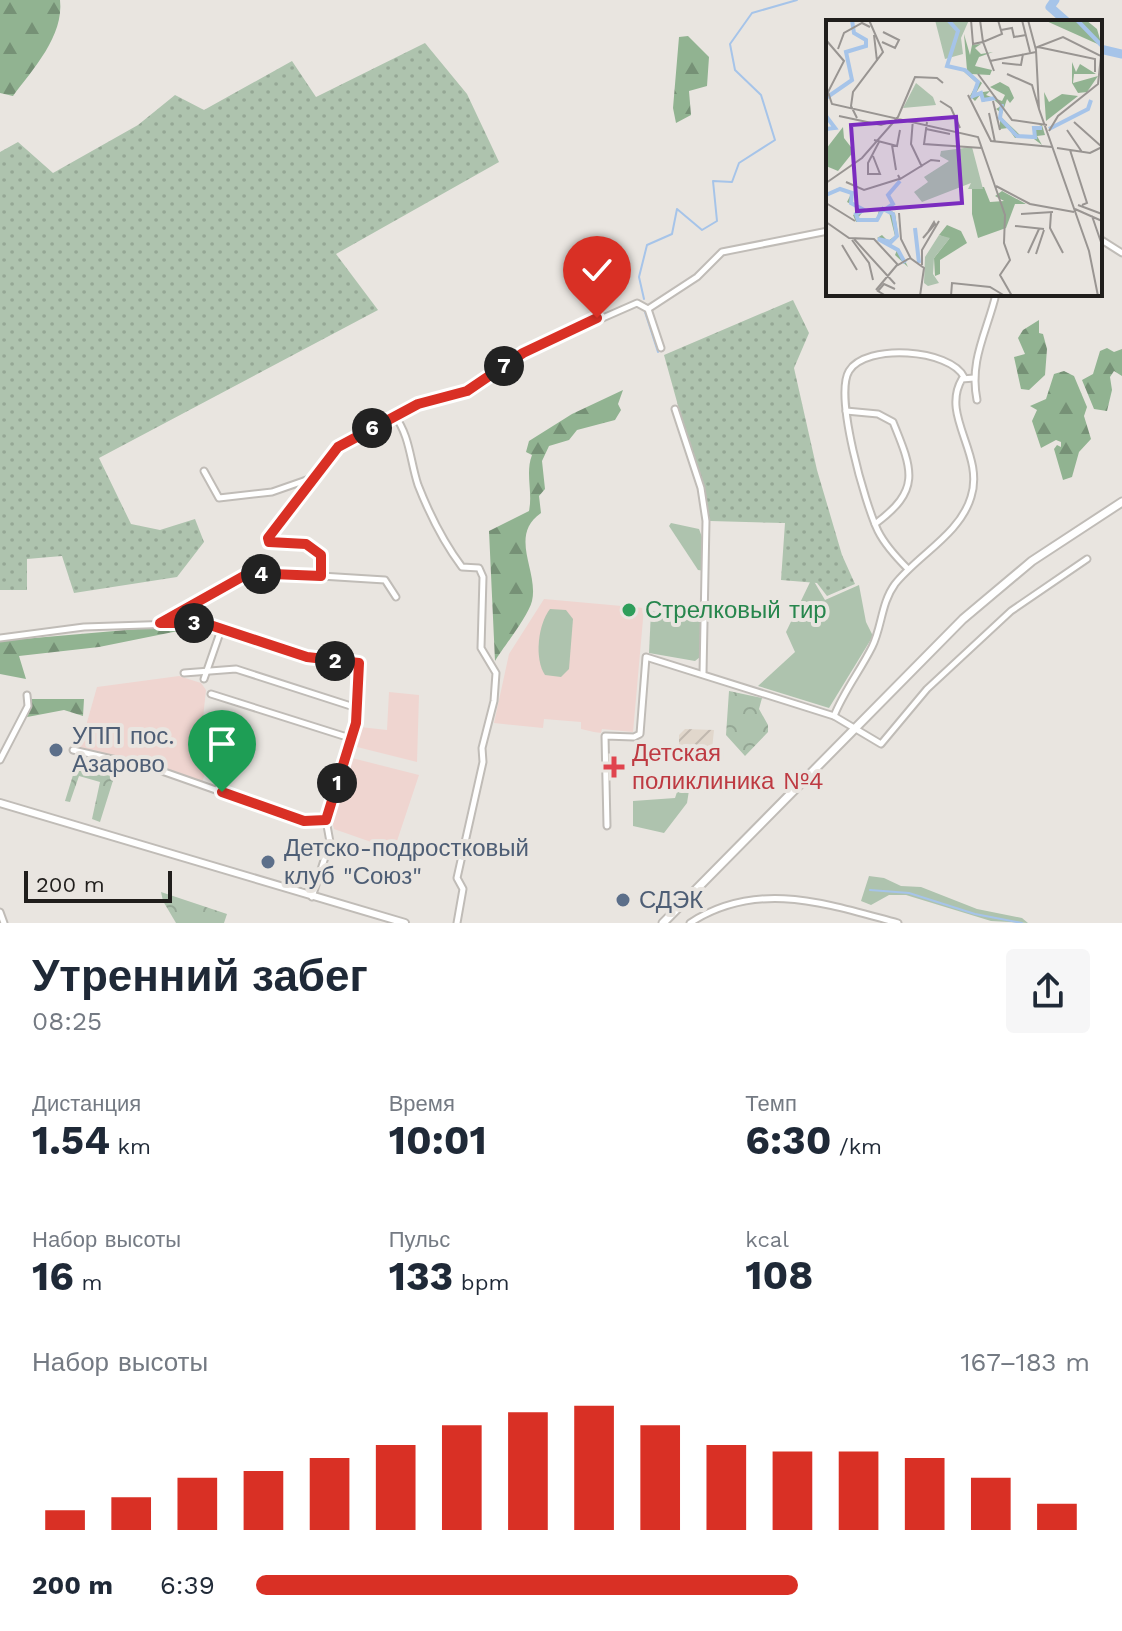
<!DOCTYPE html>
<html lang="ru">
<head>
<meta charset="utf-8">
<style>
	body { margin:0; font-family:"Work Sans",sans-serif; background:#f6f6f7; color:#1f2937; height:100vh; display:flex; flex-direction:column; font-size:30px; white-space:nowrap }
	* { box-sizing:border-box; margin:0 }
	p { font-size:26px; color:#747a83 }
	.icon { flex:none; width:44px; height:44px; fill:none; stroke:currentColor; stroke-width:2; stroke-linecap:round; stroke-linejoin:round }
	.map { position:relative; height:923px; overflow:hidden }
	.details { display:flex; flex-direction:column; background:#fff; flex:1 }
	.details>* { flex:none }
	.scale { position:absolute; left:24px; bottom:20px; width:148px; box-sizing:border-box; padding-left:8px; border:4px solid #201e1c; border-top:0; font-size:22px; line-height:28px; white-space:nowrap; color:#201e1c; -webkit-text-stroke:6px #e9e5e0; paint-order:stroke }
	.pin { position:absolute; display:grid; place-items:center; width:68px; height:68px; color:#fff; margin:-82px -34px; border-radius:50% 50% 50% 0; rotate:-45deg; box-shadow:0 0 8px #0007 }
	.pin .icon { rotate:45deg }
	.km { position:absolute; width:40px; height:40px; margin:-20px; border-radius:50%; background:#222; color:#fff; font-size:22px; line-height:40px; text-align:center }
	.round { display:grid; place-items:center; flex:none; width:84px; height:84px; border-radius:8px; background:#f6f6f7 }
	.headline { display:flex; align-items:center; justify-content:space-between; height:136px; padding:0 32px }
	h1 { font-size:44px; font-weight:700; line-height:60px }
	.metrics { display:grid; grid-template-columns:repeat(3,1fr); gap:12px; height:136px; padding:8px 32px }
	.metrics div { display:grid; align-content:center }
	.metrics b { font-size:40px; font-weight:700 }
	.metrics small { font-size:22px; font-weight:400 }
	.metrics p { font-size:22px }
	.chart { height:224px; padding:16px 32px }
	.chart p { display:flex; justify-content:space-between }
	.chart svg { width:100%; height:144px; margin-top:8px; stroke:#d93025; stroke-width:6 }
	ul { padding:0 32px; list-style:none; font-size:26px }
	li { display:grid; grid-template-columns:128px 96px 1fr; align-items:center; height:60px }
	li i { height:20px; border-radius:10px; background:#d93025 }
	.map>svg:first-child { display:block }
	.industrial { fill:url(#industrial-furrows) }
	.education { fill:#efd5d0 }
	.grass { fill:#aec3ae }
	.forest { fill:url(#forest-firs) }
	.park { fill:url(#park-crowns) }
	.garden { fill:url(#garden-dots) }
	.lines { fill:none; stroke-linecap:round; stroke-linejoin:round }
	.stream { stroke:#a6c4e9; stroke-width:2 }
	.river { stroke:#a6c4e9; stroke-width:9 }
	.minor-casing { stroke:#c0bcb7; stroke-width:9 }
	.tertiary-casing { stroke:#c0bcb7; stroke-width:10 }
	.secondary-casing { stroke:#c0bcb7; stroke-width:11 }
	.minor { stroke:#fff; stroke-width:5 }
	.tertiary { stroke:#fff; stroke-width:6 }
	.secondary { stroke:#fff; stroke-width:7 }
	.route-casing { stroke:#fff; stroke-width:16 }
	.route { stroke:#d93025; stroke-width:10 }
	.leisure-dot { fill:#2e9e5b; stroke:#e9e5e0; stroke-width:3 }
	.service-dot { fill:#5c6f8a; stroke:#e9e5e0; stroke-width:3 }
	.health-dot { fill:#e0444e; stroke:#e9e5e0; stroke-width:3 }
	.labels { text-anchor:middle; stroke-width:8; stroke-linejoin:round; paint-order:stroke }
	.leisure-label { font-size:24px; fill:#27864d; stroke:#e9e5e0; text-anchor:start }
	.service-label { font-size:24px; fill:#4e5e75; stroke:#e9e5e0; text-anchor:start }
	.health-label { font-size:24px; fill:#be3a42; stroke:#e9e5e0; text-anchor:start }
	.inset-river { fill:none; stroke:#a6c4e9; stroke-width:4 }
	.inset-road { fill:none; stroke:#999592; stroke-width:2 }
	.view { fill:#7b2cbf; fill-opacity:0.15; stroke:#7b2cbf; stroke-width:4 }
	.inset-edge { fill:none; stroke:#201e1c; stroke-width:4 }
</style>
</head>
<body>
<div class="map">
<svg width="1122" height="923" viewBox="0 0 1122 923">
	<defs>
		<pattern id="industrial-furrows" width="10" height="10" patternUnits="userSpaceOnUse" patternTransform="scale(2)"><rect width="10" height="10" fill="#e1d7cc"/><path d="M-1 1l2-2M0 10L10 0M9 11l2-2" fill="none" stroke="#c1b8af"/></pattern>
		<pattern id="forest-firs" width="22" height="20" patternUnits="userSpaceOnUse" patternTransform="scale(2)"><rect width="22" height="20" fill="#91b391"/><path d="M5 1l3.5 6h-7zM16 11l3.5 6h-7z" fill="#769176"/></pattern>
		<pattern id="park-crowns" width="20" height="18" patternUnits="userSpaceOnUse" patternTransform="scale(2)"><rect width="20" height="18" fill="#aec3ae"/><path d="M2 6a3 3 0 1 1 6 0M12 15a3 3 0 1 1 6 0" fill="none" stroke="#95a795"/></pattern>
		<pattern id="garden-dots" width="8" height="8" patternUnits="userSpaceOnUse" patternTransform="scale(2)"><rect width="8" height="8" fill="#aec3ae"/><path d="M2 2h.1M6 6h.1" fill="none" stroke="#95a795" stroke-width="1.8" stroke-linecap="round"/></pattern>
	</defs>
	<rect width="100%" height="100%" fill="#e9e5e0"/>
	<path class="industrial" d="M685 729 714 730 711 759 705 764 688 763 679 756V735Z"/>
	<g class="education">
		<path d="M544 599 644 608 633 732 602 729 601 733 594 732 581 729V722L544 719 543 728 494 723 509 654Z"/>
		<path d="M179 676 201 683 206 690 203 718 216 745 202 782 158 767 80 747 97 687Z"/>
		<path d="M389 692 419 695 417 762 353 746 360 727 387 730Z"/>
		<path d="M348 757 419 775 394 850 334 829 330 813Z"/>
	</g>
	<g class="grass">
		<path d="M671 523 699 529 705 545V571L698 570 669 526Z"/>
		<path d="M812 578 825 600 859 585 866 622 873 636 829 708 758 686 795 652 786 632Z"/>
		<path d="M550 609 566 610 573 619 569 669 561 677 545 675C534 659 538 624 550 609Z"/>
		<path d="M651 611 702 621 700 657 695 661 649 653Z"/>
		<path d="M680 783 690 784 687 803 664 833 633 826V801L675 798Z"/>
		<path d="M869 876 884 878 901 886 921 887 977 909 1022 918 1028 923 991 921 906 895H889L871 905 861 901Z"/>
	</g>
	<g class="forest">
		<path d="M0 0H60C64 36 33 69 13 96L0 93Z"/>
		<path d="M688 36 709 57 707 86 689 91 691 115 676 123 673 108 679 37Z"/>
		<path d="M1039 320V333L1043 334 1047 349 1045 375 1029 390 1021 389 1014 357 1025 354 1018 338 1023 330Z"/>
		<path d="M1107 348 1114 352 1122 349V376L1114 371 1110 377 1112 390 1107 411 1094 409 1082 380 1093 374 1100 351Z"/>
		<path d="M1064 371 1074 376 1087 407 1084 416 1091 439 1079 452 1072 477 1063 480 1054 449 1057 445 1061 447V442L1056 440 1041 448 1032 421 1037 410 1030 406 1046 399 1054 374Z"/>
		<path d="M623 390 618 404 621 410 615 420 577 430 569 440 549 446 542 461 545 489 539 496 541 513C508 536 539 571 532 601 528 617 504 646 495 661L489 531 529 511C533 492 525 473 532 455L526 452 529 441 572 414Z"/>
		<path d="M149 628H193L99 647 19 656 26 679 0 674V641Z"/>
		<path d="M32 699H84L83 716 64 710 22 718Z"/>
	</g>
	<g class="park">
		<path d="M729 691 762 698 759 709 768 725V732L745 756 726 735Z"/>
		<path d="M78 759 116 771 100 822 92 819 100 782 79 776 70 802 65 801Z"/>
		<path d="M161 892 227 914 224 923H176L163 901Z"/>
	</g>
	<g class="garden">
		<path d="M425 43 467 94 499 162 336 254 378 310 99 458 131 524 160 530 195 519 204 542 177 577 74 593 62 556 27 559V590H0V152L18 142 53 173 138 125 175 95 204 110 292 61 316 97Z"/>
		<path d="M793 300 809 333 794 368 817 470 842 555 855 584 827 596 817 583 781 580 785 523 710 521 664 355Z"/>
	</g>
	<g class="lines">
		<g class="stream">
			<path d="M644 299 639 277 647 245 672 234 677 209 702 230 717 221 713 181 732 182 739 163 775 140 761 95 735 70 730 44 752 13 797 0"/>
			<path d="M645 312 658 352"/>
			<path d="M870 890 909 893 975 914 1022 923"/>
		</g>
		<g class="river">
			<path d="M1055 0 1050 7 1067 22"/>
			<path d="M1100 49 1122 54"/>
		</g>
		<g class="minor-casing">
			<g id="minor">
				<path d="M1100 239 1122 253"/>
				<path d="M648 309 697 277 722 252 828 231"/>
				<path d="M977 400C969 360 987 332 996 294"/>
				<path d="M675 409 701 488 706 521 703 673"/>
				<path d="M846 411 878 414 893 422C913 471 921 490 875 524"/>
				<path d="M394 415C410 435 410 461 418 485 429 513 444 543 462 567L479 568 483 577 481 648 496 673 494 701 482 748 483 762 457 878 463 889 457 923"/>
				<path d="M204 471 219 498 272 492 315 477"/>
				<path d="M908 569C897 558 885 545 878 531 865 504 834 396 849 371 866 343 950 349 964 377"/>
				<path d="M396 597 385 580 321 576V555L306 544 269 542 268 538 338 447 418 404 467 391 523 353 637 303 648 309 661 348"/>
				<path d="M161 622 249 573 321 576"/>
				<path d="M0 638 84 627 204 623 287 652 323 660 359 663 356 723 326 820 330 842 312 897"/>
				<path d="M184 673 236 669 357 708"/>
				<path d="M204 679 222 627"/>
				<path d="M211 694 350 738"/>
				<path d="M834 716C844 691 860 671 872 647 882 627 881 603 895 584 918 555 960 534 971 497 985 454 940 416 962 379L974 378"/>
				<path d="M73 750 156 769 304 821 326 820"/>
				<path d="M0 760 28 706 27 695"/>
				<path d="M607 826 605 736 634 737 640 734 646 657 834 716 881 744 927 689 1011 611 1087 559"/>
				<path d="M0 912 4 923"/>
				<path d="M690 923C758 879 827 904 898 923"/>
			</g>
		</g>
		<g class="tertiary-casing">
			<path id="tertiary" d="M0 803 405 923"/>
		</g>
		<g class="secondary-casing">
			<path id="secondary" d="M663 923 963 619 1032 561 1122 502"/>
		</g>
		<use href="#minor" class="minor"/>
		<use href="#tertiary" class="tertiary"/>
		<use href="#secondary" class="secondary"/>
	</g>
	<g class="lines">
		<g class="route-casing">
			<path id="route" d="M222 792 304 821 326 820 356 723 359 663 307 657 204 623H160L249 573 321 576V555L306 544 269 542 268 538 338 447 418 404 467 391 523 353 597 318"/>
		</g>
		<use href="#route" class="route"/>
	</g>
	<circle class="leisure-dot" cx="629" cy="610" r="8"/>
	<g class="service-dot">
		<circle cx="56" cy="750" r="8"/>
		<circle cx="268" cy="862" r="8"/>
		<circle cx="623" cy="900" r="8"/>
	</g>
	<path class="health-dot" d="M610 755h8v8h8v8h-8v8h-8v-8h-8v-8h8z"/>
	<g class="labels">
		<g class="leisure-label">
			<text x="645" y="618">Стрелковый тир</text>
		</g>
		<g class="service-label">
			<text x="72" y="744">УПП пос.<tspan x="72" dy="28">Азарово</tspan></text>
			<text x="284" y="856">Детско-подростковый<tspan x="284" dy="28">клуб "Союз"</tspan></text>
			<text x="639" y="908">СДЭК</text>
		</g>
		<g class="health-label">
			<text x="632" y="761">Детская<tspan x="632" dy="28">поликлиника №4</tspan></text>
		</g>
	</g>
	<g transform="translate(826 20)">
		<rect width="276" height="276" fill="#e9e5e0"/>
		<path d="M90 63 107 77 110 85 77 88Z" fill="#aec3ae"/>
		<path d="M218 0H260L271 9 276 26ZM138 14 144 35 146 25 155 24 149 28 155 34 167 32 153 37 149 46 166 50 164 55 145 54 156 63 150 73 164 71 160 75 176 81 179 75 164 67 174 62 183 67 188 78 184 83 181 79 175 97 194 115 208 116 207 108 216 105 219 115 211 116 216 125 204 116 189 118 182 108 174 109V92L170 89 175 86 166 78 157 82 155 74 149 81 144 76 151 63 137 51 141 50ZM246 42 250 52 254 44 270 54H248L247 63 272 56 261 72 252 73 246 63ZM218 72 223 82 236 74 252 76 220 101ZM17 107 18 118 28 131 12 151 0 146V129ZM152 167H158L164 182 178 181 169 176 176 171 200 184H189L180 208 152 218 146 194V169ZM12 168 27 173 26 183 38 190 32 198H51L53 190 60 188 69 193 72 215 63 224 73 229 82 247 69 235 71 230 51 218 56 215 62 221 69 216 63 192H55L53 200 30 202 27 195 36 190 21 182 25 174 13 170 0 175ZM121 205 135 211 141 223 114 240V254L109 256 108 238 123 219 113 215Z" fill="#91b391"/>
		<path d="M109 0H143L135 18 137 34 119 39ZM146 127 157 169H142L145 163 96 182 88 172 102 162 98 157 123 141 114 136 115 131ZM113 215 124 218 108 238 107 254 113 263 102 266 98 263 99 237Z" fill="#aec3ae"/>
		<path class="inset-river" d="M122 0 132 11 121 46 139 50 152 62 147 76 155 73 157 80 170 78M251 0 276 26M0 78 26 60 20 32 40 26V20L28 13 26 0M176 84 174 98 191 116 209 117 208 108H216M0 96 9 108 0 109M223 109 262 89 265 80M0 175 14 169 26 173 25 183 38 190 30 194 32 200H51L57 189 67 194 71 216 65 222 52 219 72 230 79 243M60 189 67 184 62 175 74 161M89 208 93 243"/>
		<path class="inset-road" d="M145 0 147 24 157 22 168 51M154 0 157 22 176 14 172 0M196 0 204 32M202 0 210 30 213 89 263 231 272 276M175 10 186 8 188 17 200 15M48 15 51 41M0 20 18 41 2 72 6 84 152 117 179 195 178 223 184 240 174 255 186 276M56 22 69 28 73 20 57 12M212 27 269 39V52M209 28 237 17 275 36 272 64 232 96 223 111M12 29 18 13 36 3 44 7M164 41 210 32M176 43 195 45 197 34M152 54 186 100 221 105M181 54 206 65 213 89M142 75 165 121 226 127M114 81 125 88 134 108M167 81 174 110M163 93 169 122M13 96 55 105 66 101M72 97 89 57 111 58 117 63M31 98 25 86 27 72 57 32 43 0M87 99 85 124 96 147M101 102 98 124 156 128M248 102 276 127M100 109 124 114M241 110 256 132M48 120 71 126 74 110M66 125 70 150M231 128 264 133 276 127M244 130 261 183 256 185M43 154H54L47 136M42 155V143L53 122M72 155 74 159 105 140 114 141M20 162 38 170 73 159M0 163 36 138 72 97M170 166 204 184 248 192M0 183 29 201M252 185 276 194M249 189 276 201M73 193 75 219 85 239M225 193 224 208 237 233M195 194 227 192M266 196 276 225M0 202 23 218 48 219 72 245 84 238 98 248 94 276M189 206 218 209M97 218 109 204 108 202 102 212M28 219 69 264M26 220 43 243 47 260M16 225 31 250M202 233 213 209M210 234 218 210M96 245V230L113 201M50 270 71 245M60 276 52 271 58 264 69 269M125 276 126 263 164 267 179 276"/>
		<path class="view" d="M130 97 136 183 31 191 25 105Z"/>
		<rect width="276" height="276" class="inset-edge"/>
	</g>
</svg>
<div class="scale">200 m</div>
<div class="pin" style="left:222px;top:792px;background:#1e9e55"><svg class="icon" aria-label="arrive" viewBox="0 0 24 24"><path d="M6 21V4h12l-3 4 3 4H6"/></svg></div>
<div class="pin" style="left:597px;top:318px;background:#d93025"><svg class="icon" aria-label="check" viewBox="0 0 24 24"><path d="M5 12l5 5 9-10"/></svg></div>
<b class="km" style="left:337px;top:783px">1</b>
<b class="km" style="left:335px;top:661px">2</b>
<b class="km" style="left:194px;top:623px">3</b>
<b class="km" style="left:261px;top:574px">4</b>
<b class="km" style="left:372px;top:428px">6</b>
<b class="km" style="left:504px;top:366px">7</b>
</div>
<section class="details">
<div class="headline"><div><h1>Утренний забег</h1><p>08:25</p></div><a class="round"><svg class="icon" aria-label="share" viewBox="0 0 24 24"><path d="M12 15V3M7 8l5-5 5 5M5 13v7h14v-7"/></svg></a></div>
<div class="metrics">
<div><p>Дистанция</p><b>1.54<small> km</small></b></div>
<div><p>Время</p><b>10:01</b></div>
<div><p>Темп</p><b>6:30<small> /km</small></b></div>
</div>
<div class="metrics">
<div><p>Набор высоты</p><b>16<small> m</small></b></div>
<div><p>Пульс</p><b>133<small> bpm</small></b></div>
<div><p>kcal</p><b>108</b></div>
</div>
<div class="chart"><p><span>Набор высоты</span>167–183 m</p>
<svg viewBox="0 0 160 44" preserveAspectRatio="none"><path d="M5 44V38M15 44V34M25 44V28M35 44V26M45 44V22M55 44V18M65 44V12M75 44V8M85 44V6M95 44V12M105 44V18M115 44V20M125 44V20M135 44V22M145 44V28M155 44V36"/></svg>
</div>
<ul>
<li><b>200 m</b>6:39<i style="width:65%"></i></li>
</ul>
</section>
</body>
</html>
